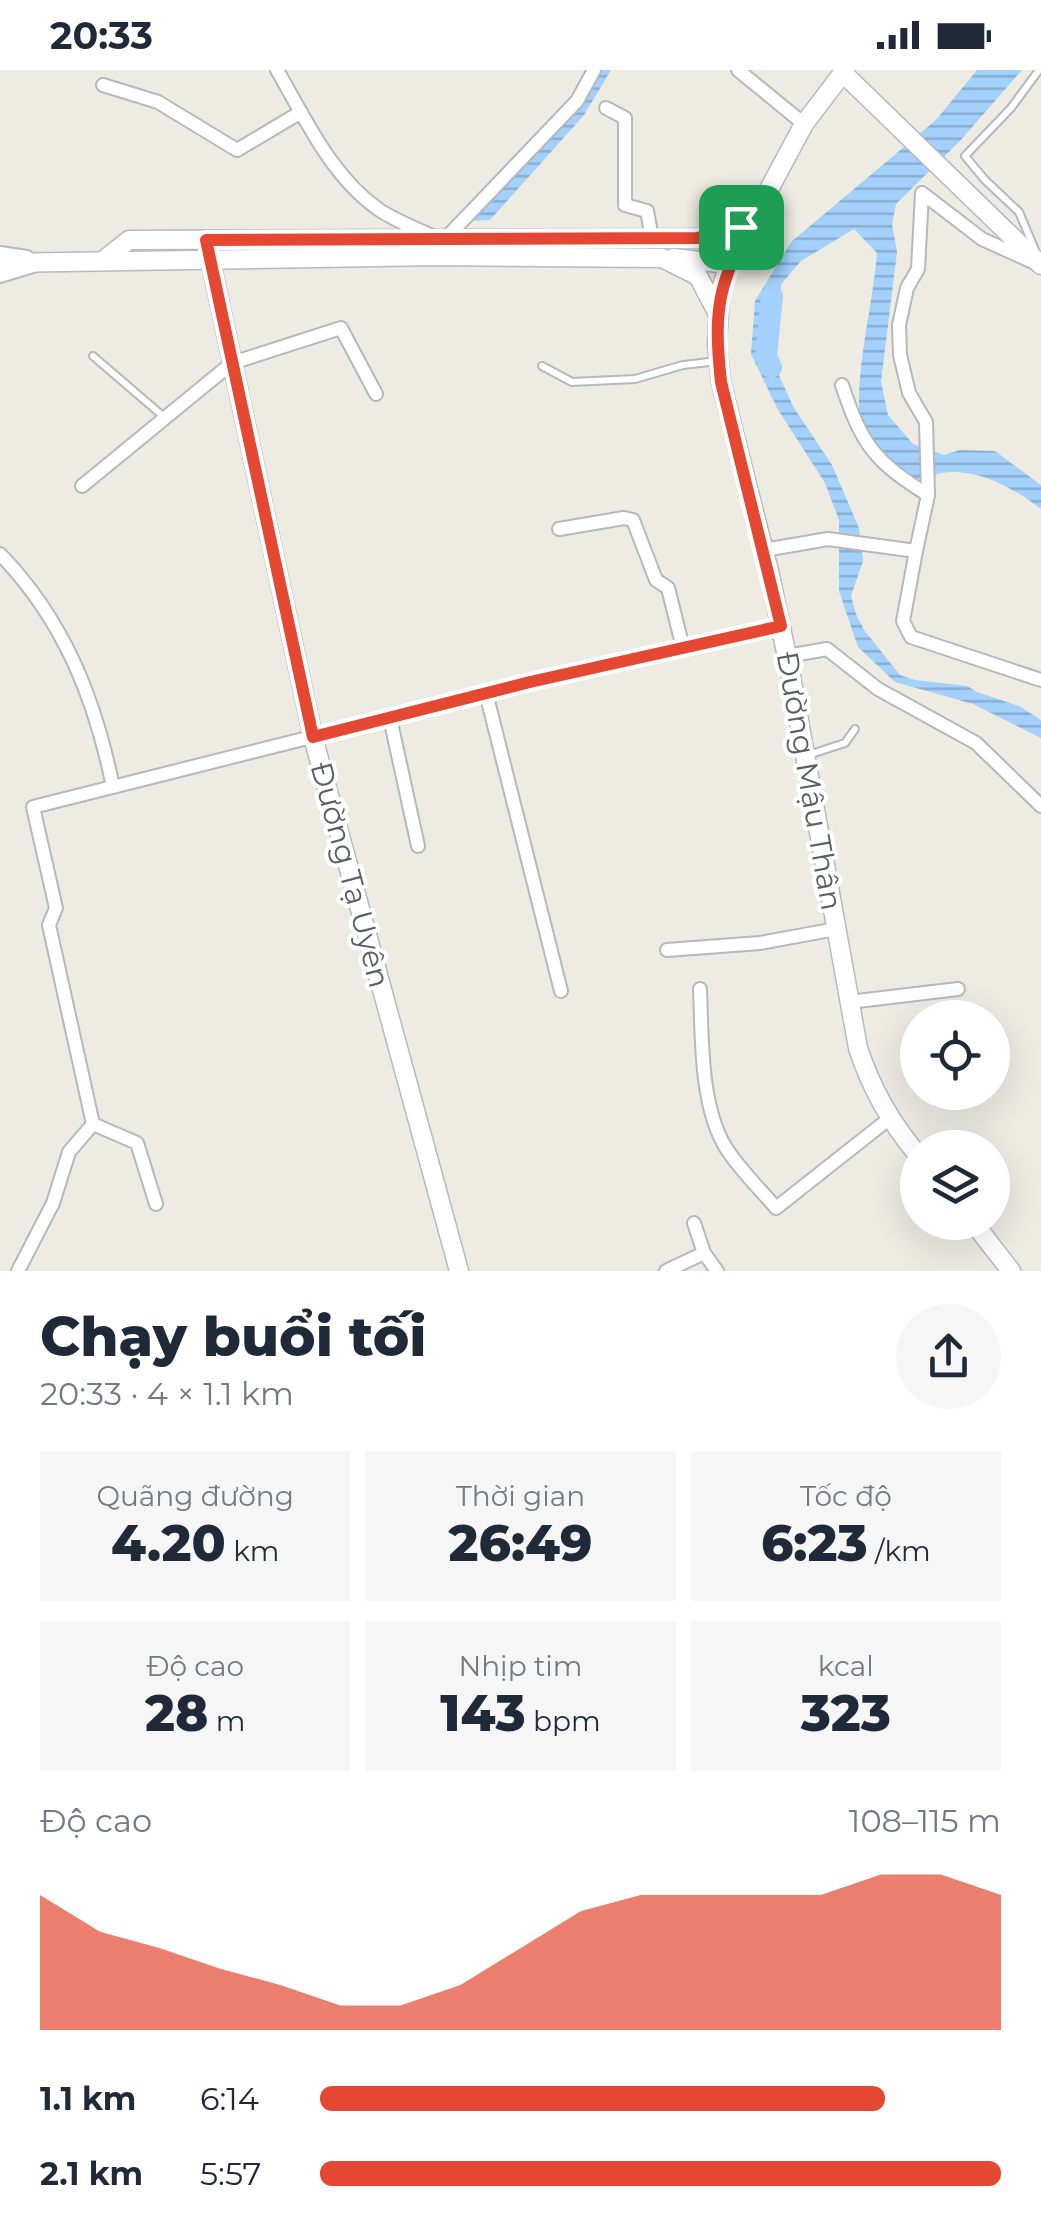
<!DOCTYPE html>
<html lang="vi">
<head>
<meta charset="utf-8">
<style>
	body { margin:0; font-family:Montserrat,sans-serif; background:#f6f6f7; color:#1f2937; height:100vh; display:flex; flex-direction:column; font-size:38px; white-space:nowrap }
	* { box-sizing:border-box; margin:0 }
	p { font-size:32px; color:#747a83 }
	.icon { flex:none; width:55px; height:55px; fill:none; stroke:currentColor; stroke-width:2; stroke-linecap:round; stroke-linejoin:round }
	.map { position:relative; height:1201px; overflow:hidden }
	.sheet { display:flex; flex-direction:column; background:#fff; flex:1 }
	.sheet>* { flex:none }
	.controls { position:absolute; left:900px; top:930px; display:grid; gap:20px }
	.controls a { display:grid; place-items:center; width:110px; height:110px; border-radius:50%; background:#fff; box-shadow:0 10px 40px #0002; font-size:50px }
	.pin { position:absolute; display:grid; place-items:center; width:85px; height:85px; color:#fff; margin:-42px; border-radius:20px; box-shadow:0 5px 15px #0006 }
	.round { display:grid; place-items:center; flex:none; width:105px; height:105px; border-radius:52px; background:#f6f6f7 }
	.headline { display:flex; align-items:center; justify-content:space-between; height:170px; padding:0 40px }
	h1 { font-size:55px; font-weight:800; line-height:75px }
	.figures { display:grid; grid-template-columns:repeat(3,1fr); gap:15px; height:170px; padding:10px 40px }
	.figures div { display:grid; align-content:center; border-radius:0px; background:#f6f6f7; text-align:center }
	.figures b { font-size:50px; font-weight:800 }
	.figures small { font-size:28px; font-weight:400 }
	.figures p { font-size:28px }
	.chart { height:280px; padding:20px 40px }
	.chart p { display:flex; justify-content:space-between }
	.chart svg { width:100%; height:180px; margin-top:10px; fill:#e44832; opacity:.7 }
	ul { padding:0 40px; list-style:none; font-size:32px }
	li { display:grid; grid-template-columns:160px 120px 1fr; align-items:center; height:75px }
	li i { height:25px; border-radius:12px; background:#e44832 }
	.status { display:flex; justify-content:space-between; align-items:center; height:70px; padding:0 50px; background:#fff; direction:ltr }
	.status svg { height:28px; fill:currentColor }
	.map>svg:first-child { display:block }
	.water { fill:url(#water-rules) }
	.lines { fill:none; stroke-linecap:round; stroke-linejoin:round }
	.river { stroke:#a3d1fc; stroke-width:22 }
	.lane-casing { stroke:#b5b8bc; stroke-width:10 }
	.street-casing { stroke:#b5b8bc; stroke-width:16 }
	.secondary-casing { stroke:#b6b9be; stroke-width:21 }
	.lane { stroke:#fff; stroke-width:6 }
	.street { stroke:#fff; stroke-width:12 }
	.secondary { stroke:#fff; stroke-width:18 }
	.route-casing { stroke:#fff; stroke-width:20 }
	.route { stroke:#e44832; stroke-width:12 }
	.labels { text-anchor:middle; stroke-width:8; stroke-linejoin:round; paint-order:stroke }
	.street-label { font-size:30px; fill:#5b5e63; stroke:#fff }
</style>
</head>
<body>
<div class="status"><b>20:33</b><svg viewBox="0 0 49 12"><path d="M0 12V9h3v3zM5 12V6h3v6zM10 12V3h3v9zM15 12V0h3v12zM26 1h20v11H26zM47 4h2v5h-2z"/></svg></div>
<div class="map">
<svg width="1041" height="1201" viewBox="0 0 1041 1201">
	<defs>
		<pattern id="water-rules" width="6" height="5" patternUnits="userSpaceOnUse" patternTransform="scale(2.5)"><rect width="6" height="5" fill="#a3d1fc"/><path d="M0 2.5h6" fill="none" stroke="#88add0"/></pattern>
	</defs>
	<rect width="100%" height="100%" fill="#edebe2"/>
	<g class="water">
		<path d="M597 0H611L584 45 490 150 469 151 564 51Z"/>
		<path d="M977 0H1022L960 71 896 134 892 154 897 182 881 312 888 345 913 374 944 385 960 380 995 381 1041 415V439C1015 419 977 397 942 403 935 404 928 410 921 409 896 407 860 360 859 337 858 290 873 232 877 183L854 159 801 191 782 213 766 265 772 290 794 338 832 395 859 458 863 491 851 526 856 544 864 560 900 605 915 610 967 616 977 622 1019 636 1041 650V668L973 634 895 612 858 577 839 521V450L825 413 777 338 751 284 755 231 791 172 936 50Z"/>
	</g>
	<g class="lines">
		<path class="river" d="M771 297 766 287 772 226"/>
		<g class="lane-casing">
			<g id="lane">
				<path d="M1035 180 1019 142 985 110 965 86 1011 38 1039 0"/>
				<path d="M93 286 164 347"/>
				<path d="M542 296 572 312 635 309 683 295 718 291"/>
				<path d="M808 685 845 673 855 659"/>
			</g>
		</g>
		<g class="street-casing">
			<g id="street">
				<path d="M277 0C305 48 331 106 378 139 395 151 416 158 434 167"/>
				<path d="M738 0 804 54"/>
				<path d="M103 15 158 32 237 80 301 42"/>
				<path d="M606 38 625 48V135L647 141 652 168"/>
				<path d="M446 168 577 31 594 0"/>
				<path d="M0 183 27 187"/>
				<path d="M0 206 36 195"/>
				<path d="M842 315C862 375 874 391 928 425"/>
				<path d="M82 416 232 293 341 258 376 324"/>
				<path d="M559 459 624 448 633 450 656 510 668 518 683 578"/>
				<path d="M764 480 828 469 916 481 928 425 926 352 909 323 900 285 899 255 907 218 918 199 922 123 982 169 1035 193"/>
				<path d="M916 481 903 551 911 567 1041 610"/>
				<path d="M0 484C64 550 95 629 113 717"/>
				<path d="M787 586 827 579 878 619 976 673 1041 736"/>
				<path d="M486 623 561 921"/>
				<path d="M390 648 418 776"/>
				<path d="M667 880 760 873 836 859"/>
				<path d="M700 919C702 967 700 1036 726 1078 740 1100 760 1119 776 1138L890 1048"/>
				<path d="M849 932 958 919"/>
				<path d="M93 1054 137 1073 156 1134"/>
				<path d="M694 1153 704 1183"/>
				<path d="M18 1201 53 1133 69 1082 93 1054 49 855 56 838 33 737 530 612 781 557"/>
				<path d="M666 1201 704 1183 717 1201"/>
			</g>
		</g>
		<g class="secondary-casing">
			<g id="secondary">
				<path d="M845 0 804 54 729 194 720 223 717 273 721 312 769 501 789 596 858 978C871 1018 890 1052 918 1085"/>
				<path d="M843 3 1041 195"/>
				<path d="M206 170 313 667 459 1201"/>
				<path d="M673 188 729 194"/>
				<path d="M104 190 129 170 697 168 741 157 753 149"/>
				<path d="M0 193 438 186 662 188 698 206 717 242"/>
				<path d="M973 1152 1011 1201"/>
			</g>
		</g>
		<use href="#lane" class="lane"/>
		<use href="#street" class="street"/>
		<use href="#secondary" class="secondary"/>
	</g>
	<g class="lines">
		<g class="route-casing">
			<path id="route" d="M755 148C718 212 713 238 721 312L781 556 530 612 313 667 206 170 697 168 741 157Z"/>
		</g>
		<use href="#route" class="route"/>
	</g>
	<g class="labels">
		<g class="street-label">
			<text transform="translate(809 711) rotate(80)" y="10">Đường Mậu Thân</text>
			<text transform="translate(350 805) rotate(75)" y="10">Đường Tạ Uyên</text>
		</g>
	</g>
</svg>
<div class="controls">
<a><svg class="icon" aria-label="locate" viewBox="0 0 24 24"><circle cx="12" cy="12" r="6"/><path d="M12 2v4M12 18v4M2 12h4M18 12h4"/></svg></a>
<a><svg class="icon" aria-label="layers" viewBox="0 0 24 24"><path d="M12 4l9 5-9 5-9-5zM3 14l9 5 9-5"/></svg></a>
</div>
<div class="pin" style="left:741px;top:157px;background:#1e9e55"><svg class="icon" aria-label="arrive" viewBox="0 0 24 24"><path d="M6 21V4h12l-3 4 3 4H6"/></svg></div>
</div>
<section class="sheet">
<div class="headline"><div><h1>Chạy buổi tối</h1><p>20:33 · 4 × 1.1 km</p></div><a class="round"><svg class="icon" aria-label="share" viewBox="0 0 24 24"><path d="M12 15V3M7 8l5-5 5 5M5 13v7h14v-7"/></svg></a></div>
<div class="figures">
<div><p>Quãng đường</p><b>4.20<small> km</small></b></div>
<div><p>Thời gian</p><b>26:49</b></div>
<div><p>Tốc độ</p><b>6:23<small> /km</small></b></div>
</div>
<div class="figures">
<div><p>Độ cao</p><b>28<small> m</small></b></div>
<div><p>Nhịp tim</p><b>143<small> bpm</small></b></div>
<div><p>kcal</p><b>323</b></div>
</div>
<div class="chart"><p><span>Độ cao</span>108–115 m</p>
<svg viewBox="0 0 160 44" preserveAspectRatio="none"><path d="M0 44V11L10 20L20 24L30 29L40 33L50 38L60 38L70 33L80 24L90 15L100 11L110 11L120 11L130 11L140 6L150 6L160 11V44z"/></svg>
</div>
<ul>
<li><b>1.1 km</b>6:14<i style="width:83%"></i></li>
<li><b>2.1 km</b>5:57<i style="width:100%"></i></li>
</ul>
</section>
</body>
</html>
